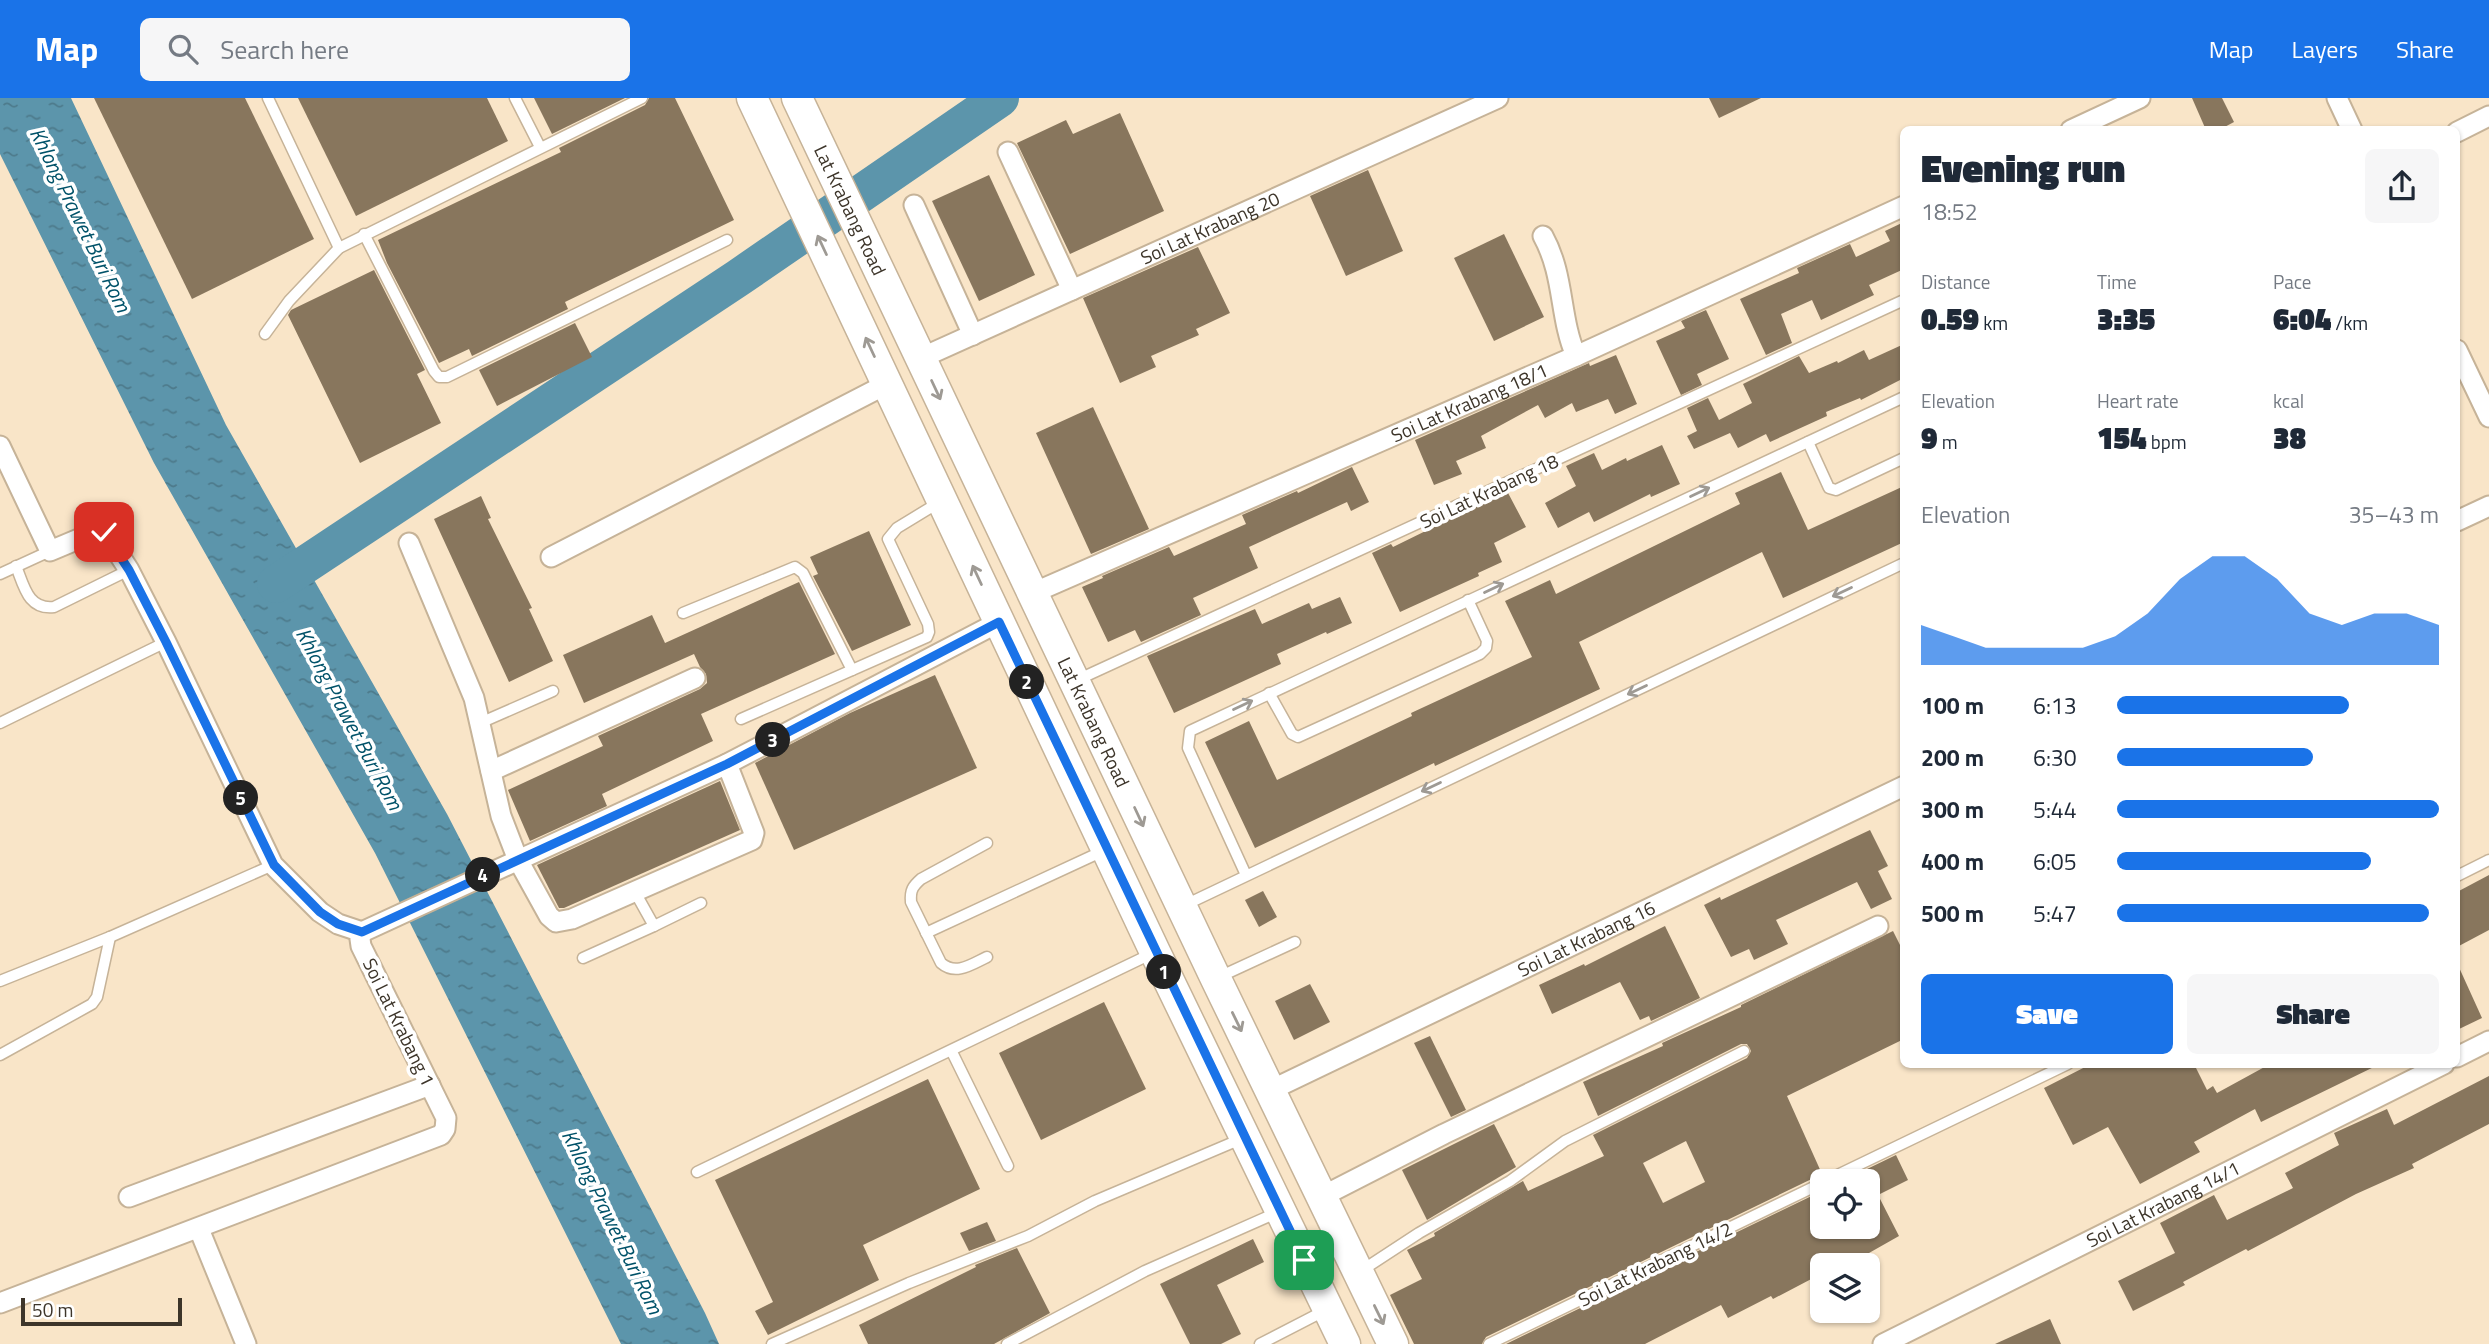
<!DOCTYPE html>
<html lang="en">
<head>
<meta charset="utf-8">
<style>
	body { margin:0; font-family:"Titillium Web",sans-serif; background:#f6f6f7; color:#1f2937; height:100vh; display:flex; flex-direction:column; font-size:26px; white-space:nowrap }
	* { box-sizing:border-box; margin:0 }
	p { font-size:23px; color:#747a83 }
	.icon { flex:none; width:38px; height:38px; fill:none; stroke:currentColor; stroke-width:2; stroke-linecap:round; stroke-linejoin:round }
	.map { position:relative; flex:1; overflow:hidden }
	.side { position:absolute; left:1900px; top:28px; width:560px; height:942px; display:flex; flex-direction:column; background:#fff; border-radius:10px; box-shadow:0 2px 5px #0004 }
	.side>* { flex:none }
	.tools { position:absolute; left:1810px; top:1071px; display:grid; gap:14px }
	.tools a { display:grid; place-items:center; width:70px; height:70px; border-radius:10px; background:#fff; box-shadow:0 2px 5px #0004; font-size:35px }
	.scale { position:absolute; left:21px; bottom:18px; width:161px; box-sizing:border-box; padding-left:7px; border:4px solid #3d352a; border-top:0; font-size:19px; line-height:24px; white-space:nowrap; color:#3d352a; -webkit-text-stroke:5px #fff; paint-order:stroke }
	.pin { position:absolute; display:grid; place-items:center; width:60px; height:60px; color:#fff; margin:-30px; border-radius:14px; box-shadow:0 4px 10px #0006 }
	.km { position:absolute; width:35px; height:35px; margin:-18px; border-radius:50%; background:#222; color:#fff; font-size:19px; line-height:35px; text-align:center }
	.round { display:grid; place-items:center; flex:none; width:74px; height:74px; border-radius:10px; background:#f6f6f7 }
	.overview { display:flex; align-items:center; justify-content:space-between; height:119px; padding:0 21px }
	h1 { font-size:38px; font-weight:800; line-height:52px }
	.figures { display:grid; grid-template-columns:repeat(3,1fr); gap:10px; height:119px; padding:7px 21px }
	.figures div { display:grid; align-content:center }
	.figures b { font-size:30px; font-weight:800 }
	.figures small { font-size:19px; font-weight:400 }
	.figures p { font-size:19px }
	.chart { height:196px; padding:14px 21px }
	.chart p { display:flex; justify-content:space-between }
	.chart svg { width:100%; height:126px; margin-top:7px; fill:#1a73e8; opacity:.7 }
	.cta { display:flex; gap:14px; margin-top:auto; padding:14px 21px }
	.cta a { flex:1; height:80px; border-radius:10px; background:#1a73e8; color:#fff; font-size:28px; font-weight:800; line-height:80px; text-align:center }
	.cta a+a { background:#f6f6f7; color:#1f2937 }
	ul { padding:0 21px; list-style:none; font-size:23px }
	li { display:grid; grid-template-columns:112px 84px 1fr; align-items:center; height:52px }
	li i { height:18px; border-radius:9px; background:#1a73e8 }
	header { display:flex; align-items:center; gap:42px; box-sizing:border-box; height:98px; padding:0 35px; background:#1a73e8; color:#fff }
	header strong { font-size:33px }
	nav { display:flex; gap:38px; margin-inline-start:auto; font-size:24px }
	.search { width:490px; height:63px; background:#f6f6f7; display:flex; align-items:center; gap:18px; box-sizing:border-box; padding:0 24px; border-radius:10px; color:#747a83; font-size:26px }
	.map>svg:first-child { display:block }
	.water { fill:url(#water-ripples) }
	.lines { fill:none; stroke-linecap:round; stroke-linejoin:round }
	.river { stroke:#5c95ab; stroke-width:38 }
	.building { fill:#88765d; fill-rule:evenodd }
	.service-casing { stroke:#c6b398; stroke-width:13 }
	.minor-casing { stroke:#c6b398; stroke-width:23 }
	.primary-casing { stroke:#c6b398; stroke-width:33 }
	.service { stroke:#fff; stroke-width:10 }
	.minor { stroke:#fff; stroke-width:19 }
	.primary { stroke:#fff; stroke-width:30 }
	.oneway { stroke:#9e9a94 }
	.route-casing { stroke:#fff; stroke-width:14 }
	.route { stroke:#1a73e8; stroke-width:9 }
	.labels { text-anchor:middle; stroke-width:7; stroke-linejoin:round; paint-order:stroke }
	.street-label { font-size:19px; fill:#3d352a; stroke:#fff }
	.water-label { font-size:21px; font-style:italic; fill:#005269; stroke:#fff }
</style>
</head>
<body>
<header>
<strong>Map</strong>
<div class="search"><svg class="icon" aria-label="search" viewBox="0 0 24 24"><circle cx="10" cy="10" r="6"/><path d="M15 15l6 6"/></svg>Search here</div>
<nav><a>Map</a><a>Layers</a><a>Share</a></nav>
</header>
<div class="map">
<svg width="2489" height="1246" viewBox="0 0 2489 1246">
	<defs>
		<pattern id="water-ripples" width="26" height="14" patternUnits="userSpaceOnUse" patternTransform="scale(1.75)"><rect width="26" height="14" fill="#5c95ab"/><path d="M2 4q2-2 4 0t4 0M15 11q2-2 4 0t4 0" fill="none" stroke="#4d7a8b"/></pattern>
	</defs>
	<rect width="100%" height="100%" fill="#f9e5c8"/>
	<path class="water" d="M0 0H71L226 327 447 716 705 1215 719 1246H621L375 755 154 365 0 56Z"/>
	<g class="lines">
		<path class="river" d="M276 486 738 180 1000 0"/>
	</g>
	<g class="building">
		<path d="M94 0H245L314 141 192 201Z"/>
		<path d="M298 0H487L508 43 356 118Z"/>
		<path d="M534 0H625L552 36Z"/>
		<path d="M649 0H675L734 122 565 204 568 211 472 258 469 251 439 265 387 165 378 142 561 54 559 50 645 7Z"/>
		<path d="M1709 0H1761L1719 20Z"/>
		<path d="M2192 0H2222L2234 24 2219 32H2206Z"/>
		<path d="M1120 15 1164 113 1070 156 1017 45 1066 22 1073 36Z"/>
		<path d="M1368 72 1403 153 1346 178 1310 98Z"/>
		<path d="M989 77 1035 177 979 203 932 103Z"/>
		<path d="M1904 124V171L1869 187 1874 197 1821 222 1812 202 1781 216 1792 245 1766 257 1740 201 1799 175 1797 170 1850 146 1856 159 1890 143 1885 133Z"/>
		<path d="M1504 136 1544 219 1494 243 1454 160Z"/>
		<path d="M1198 149 1230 215 1196 231 1199 237 1151 258 1156 269 1120 285 1083 200Z"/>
		<path d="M374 172 425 272 417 276 441 325 360 365 288 217 291 212Z"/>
		<path d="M1706 212 1729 261 1697 276 1702 287 1681 297 1656 243 1685 230 1681 223Z"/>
		<path d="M575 225 592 259 497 308 479 272Z"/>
		<path d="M1904 246V280L1861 302 1860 300 1826 314 1827 318 1770 344 1766 336 1738 350 1730 335 1694 351 1687 338 1697 333 1687 310 1708 300 1719 322 1752 305 1743 286 1799 258 1809 275 1837 263 1838 265 1864 252 1869 262Z"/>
		<path d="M1616 257 1637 306 1615 316 1608 301 1576 314 1572 305 1545 320 1538 307 1481 338 1486 350 1456 363 1462 376 1434 387 1415 342 1589 265 1590 268Z"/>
		<path d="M1093 309 1149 431 1091 456 1036 335Z"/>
		<path d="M1662 347 1680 386 1651 399 1650 396 1594 424 1589 414 1558 430 1545 405 1576 388 1566 368 1594 355 1602 372 1626 360 1627 363Z"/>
		<path d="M1352 369 1369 404 1351 413 1347 404 1249 449 1258 470 1193 500 1201 517 1141 544 1135 532 1108 544 1082 489 1103 480 1102 478 1169 449 1174 458 1246 426 1242 417 1297 393 1298 395Z"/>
		<path d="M1781 374 1808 432 1904 388V444L1783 500 1762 454 1579 544 1600 591 1435 668 1434 665 1255 750 1205 644 1249 623 1277 682 1412 618 1411 615 1532 559 1505 503 1550 482 1556 496 1740 406 1735 395Z"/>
		<path d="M1507 393 1526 429 1494 445 1502 464 1478 475 1479 478 1400 514 1372 455 1391 446 1393 449Z"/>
		<path d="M481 398 491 420 488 421 532 510 529 511 553 563 509 584 434 421Z"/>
		<path d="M869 433 911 527 852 553 813 478 818 476 810 459Z"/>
		<path d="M799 484 835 556 701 616 713 643 602 696 607 708 530 743 508 692 603 648 598 638 700 591 707 585 706 576 700 569 694 556 584 605 563 557 652 517 665 545Z"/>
		<path d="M1340 499 1352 525 1327 536 1326 534 1277 556 1281 566 1174 615 1147 558 1255 511 1262 526 1309 505 1312 511Z"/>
		<path d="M935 577 977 670 794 752 755 665 850 615Z"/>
		<path d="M720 683 740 732 564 810H559L537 767Z"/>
		<path d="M1870 732 1888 768 1878 773 1892 801 1871 811 1857 784 1776 822 1788 846 1754 862 1749 851 1731 859 1704 807 1720 799 1721 802Z"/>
		<path d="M2489 777V832L2457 849V794Z"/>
		<path d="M1263 793 1277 819 1259 829 1245 802Z"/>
		<path d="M1665 828 1700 900 1651 923 1649 918 1640 922 1620 884 1552 916 1539 887 1584 866 1585 868Z"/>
		<path d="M1893 833 1904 855V941L1787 998 1822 1076 1486 1239 1482 1246H1414L1390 1197 1422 1181 1407 1152 1435 1138 1434 1135 1523 1083 1528 1093 1604 1058 1593 1037 1747 960 1751 953 1747 946H1741L1598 1018 1583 984 1663 948 1662 945 1741 909V907ZM1686 1043 1705 1084 1663 1105 1643 1065Z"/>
		<path d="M2457 865 2482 920 2457 932Z"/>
		<path d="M1310 886 1330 924 1294 942 1275 903Z"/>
		<path d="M1104 904 1146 991 1041 1042 999 955Z"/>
		<path d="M1430 938 1466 1012 1451 1019 1414 945Z"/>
		<path d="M2091 966H2194L2207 992 2213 988 2217 995 2270 966H2380L2261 1024 2255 1011 2194 1044 2200 1054 2140 1086 2108 1029 2073 1047 2044 990Z"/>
		<path d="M2489 978V1026L2412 1066 2414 1070 2356 1096 2248 1153 2246 1151 2183 1184 2185 1187 2133 1213 2118 1183 2175 1155 2160 1125 2214 1097 2227 1122 2293 1090 2285 1075 2339 1047 2334 1035 2387 1011 2394 1027Z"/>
		<path d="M928 981 980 1091 863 1147 879 1182 768 1237 755 1213 773 1204 715 1082Z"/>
		<path d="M1494 1026 1516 1069 1427 1122 1402 1072Z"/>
		<path d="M1896 1057 1908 1082 1878 1097 1899 1138 1869 1155 1844 1167H1812L1817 1178 1773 1201 1771 1198 1728 1220 1721 1207 1645 1246H1506L1822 1093V1129H1867V1071Z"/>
		<path d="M987 1124 996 1143 969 1153 960 1135Z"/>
		<path d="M1253 1141 1264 1164 1217 1187 1241 1236 1221 1246H1190L1160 1186Z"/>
		<path d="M1017 1150 1050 1215 994 1246H868L859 1227 976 1169 975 1167Z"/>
		<path d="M2050 1221 2061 1246H1995Z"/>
	</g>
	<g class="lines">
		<g class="service-casing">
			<g id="service">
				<path d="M268 0 339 150"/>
				<path d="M515 0 540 49"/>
				<path d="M364 136 434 273 439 279H447L727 142"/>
				<path d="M265 236 289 203 339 150 642 0"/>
				<path d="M1808 344 1829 390 1836 392 1904 360"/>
				<path d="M16 468C24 488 28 512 54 509L129 472"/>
				<path d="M0 476 50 453"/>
				<path d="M683 515 795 469 803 475 852 572"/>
				<path d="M1077 582 1904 202"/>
				<path d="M1269 595 1292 636 1298 639 1480 556 1486 550 1487 543 1468 502"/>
				<path d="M741 621 927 539 929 534 928 526 888 441 897 430 938 405"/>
				<path d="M0 625 166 544"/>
				<path d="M480 625 553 593"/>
				<path d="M987 745 921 781C913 788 910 792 911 804L941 865C956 878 972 866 987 859"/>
				<path d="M1246 777 1188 650 1190 633 1904 299"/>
				<path d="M2457 778 2489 762"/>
				<path d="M635 794 654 828 701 805"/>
				<path d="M1185 807 1904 465"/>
				<path d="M926 835 1103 753"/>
				<path d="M583 860 654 828"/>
				<path d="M1219 879 1295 844"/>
				<path d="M0 883 110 839 273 767"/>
				<path d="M952 954 1008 1068"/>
				<path d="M0 957 92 906 97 899 110 839"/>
				<path d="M697 1074 1151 856"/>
				<path d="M1825 1083 2068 966"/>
				<path d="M1361 1173 1419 1135 1510 1083 1565 1043 1744 953"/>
				<path d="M772 1246 909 1185 1028 1138 1095 1103 1241 1041"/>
				<path d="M1007 1246 1145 1173 1276 1115"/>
				<path d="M1260 1246 1324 1213"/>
				<path d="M1489 1246 1822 1085"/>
			</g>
		</g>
		<g class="minor-casing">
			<g id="minor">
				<path d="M2337 0 2352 32"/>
				<path d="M2071 32 2140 0"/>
				<path d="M2457 34 2489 18"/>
				<path d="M1008 54 1072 192"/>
				<path d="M914 107 973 237"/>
				<path d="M1543 138C1565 178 1559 219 1576 258"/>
				<path d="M2457 252 2489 319"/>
				<path id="s1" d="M921 260 1498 0"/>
				<path d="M0 348 50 453 100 432 107 438 129 472 166 544 273 767 320 814 338 826 362 834"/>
				<path d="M2457 423 2489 408"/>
				<path d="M409 445 474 600 501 718 518 762 549 818 556 824 572 821 752 742 754 735 727 666"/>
				<path d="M551 459 887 286"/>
				<path id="s2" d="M1033 495 1576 258 1904 108"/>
				<path d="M491 673 695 580"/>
				<path d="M2457 959 2489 943"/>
				<path id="s3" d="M1269 993 1904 688"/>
				<path d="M129 1099 430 987"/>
				<path d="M1321 1099 1444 1036 1878 828"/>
				<path d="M199 1131 246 1246"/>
				<path d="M0 1205 441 1037 445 1031 446 1020 361 848 360 841 362 834 727 666 999 524"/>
				<path id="s4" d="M1883 1246 2444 966"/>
			</g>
		</g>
		<g class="primary-casing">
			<g id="primary">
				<path d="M752 0 1155 854 1345 1246"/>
				<path id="s5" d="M797 0 1216 881 1393 1246"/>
			</g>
		</g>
		<use href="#service" class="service"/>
		<use href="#minor" class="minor"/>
		<use href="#primary" class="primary"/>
	</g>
	<defs><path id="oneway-shaft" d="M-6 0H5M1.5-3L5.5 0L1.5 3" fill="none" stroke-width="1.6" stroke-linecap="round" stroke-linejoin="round" transform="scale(1.75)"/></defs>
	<g class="oneway">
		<use href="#oneway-shaft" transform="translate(822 147) rotate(-115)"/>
		<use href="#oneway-shaft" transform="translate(870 249) rotate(-115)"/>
		<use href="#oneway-shaft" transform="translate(936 292) rotate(65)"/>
		<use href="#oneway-shaft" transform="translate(1700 394) rotate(-25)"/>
		<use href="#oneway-shaft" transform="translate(977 477) rotate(-115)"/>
		<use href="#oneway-shaft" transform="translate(1494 490) rotate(-25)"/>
		<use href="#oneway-shaft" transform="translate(1842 494) rotate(155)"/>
		<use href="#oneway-shaft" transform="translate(1637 592) rotate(155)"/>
		<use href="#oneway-shaft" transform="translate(1243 607) rotate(-25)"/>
		<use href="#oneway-shaft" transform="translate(1431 689) rotate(155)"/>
		<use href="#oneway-shaft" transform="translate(1139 719) rotate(65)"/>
		<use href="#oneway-shaft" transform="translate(1237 924) rotate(64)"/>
		<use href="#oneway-shaft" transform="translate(1379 1217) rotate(64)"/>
	</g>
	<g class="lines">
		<g class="route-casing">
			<path id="route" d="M104 434 129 472 166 544 274 767 320 814 338 826 362 834 727 666 999 524 1304 1162"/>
		</g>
		<use href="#route" class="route"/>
	</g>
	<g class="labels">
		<g class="street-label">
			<text dy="7" stroke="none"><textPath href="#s5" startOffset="124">Lat Krabang Road</textPath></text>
			<text dy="7" stroke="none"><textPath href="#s1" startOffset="317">Soi Lat Krabang 20</textPath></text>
			<text dy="7" stroke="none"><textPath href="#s2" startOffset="476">Soi Lat Krabang 18/1</textPath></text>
			<text transform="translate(1489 393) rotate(-25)" y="7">Soi Lat Krabang 18</text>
			<text dy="7" stroke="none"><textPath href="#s5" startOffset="691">Lat Krabang Road</textPath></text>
			<text dy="7" stroke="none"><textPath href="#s3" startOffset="352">Soi Lat Krabang 16</textPath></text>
			<text transform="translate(399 924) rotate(64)" y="7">Soi Lat Krabang 1</text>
			<text dy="7" stroke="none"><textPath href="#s4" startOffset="313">Soi Lat Krabang 14/1</textPath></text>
			<text transform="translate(1655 1166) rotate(-26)" y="7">Soi Lat Krabang 14/2</text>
		</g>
		<g class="water-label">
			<text transform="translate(80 122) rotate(64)" y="7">Khlong Prawet Buri Rom</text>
			<text transform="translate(349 621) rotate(62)" y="7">Khlong Prawet Buri Rom</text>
			<text transform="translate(612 1124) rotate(64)" y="7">Khlong Prawet Buri Rom</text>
		</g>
	</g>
</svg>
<div class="tools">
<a><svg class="icon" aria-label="locate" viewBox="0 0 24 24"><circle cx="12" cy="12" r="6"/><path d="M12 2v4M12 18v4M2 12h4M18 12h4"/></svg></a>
<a><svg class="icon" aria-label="layers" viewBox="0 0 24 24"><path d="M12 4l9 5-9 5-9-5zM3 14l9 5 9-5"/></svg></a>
</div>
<div class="scale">50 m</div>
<div class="pin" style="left:1304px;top:1162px;background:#1e9e55"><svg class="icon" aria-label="arrive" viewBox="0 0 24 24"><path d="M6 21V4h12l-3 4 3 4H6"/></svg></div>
<div class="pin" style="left:104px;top:434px;background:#d93025"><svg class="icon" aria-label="check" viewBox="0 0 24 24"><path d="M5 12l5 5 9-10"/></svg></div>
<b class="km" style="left:1164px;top:874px">1</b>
<b class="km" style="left:1027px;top:584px">2</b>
<b class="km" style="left:773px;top:642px">3</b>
<b class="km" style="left:483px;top:777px">4</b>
<b class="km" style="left:241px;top:700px">5</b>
<section class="side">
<div class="overview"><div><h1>Evening run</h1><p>18:52</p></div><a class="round"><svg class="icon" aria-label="share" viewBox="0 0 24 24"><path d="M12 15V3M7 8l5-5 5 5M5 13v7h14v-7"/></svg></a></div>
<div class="figures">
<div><p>Distance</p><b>0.59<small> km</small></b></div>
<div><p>Time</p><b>3:35</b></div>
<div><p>Pace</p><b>6:04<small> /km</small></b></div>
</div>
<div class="figures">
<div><p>Elevation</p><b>9<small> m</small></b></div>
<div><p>Heart rate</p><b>154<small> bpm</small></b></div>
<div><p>kcal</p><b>38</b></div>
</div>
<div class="chart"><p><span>Elevation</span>35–43 m</p>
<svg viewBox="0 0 160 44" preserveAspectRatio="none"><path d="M0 44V30L10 34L20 38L30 38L40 38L50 38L60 34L70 26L80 14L90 6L100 6L110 14L120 26L130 30L140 26L150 26L160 30V44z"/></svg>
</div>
<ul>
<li><b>100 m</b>6:13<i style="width:72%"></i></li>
<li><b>200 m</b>6:30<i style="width:61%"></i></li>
<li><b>300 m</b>5:44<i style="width:100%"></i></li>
<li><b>400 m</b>6:05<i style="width:79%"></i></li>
<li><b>500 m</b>5:47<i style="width:97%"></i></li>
</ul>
<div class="cta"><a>Save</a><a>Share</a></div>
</section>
</div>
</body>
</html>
